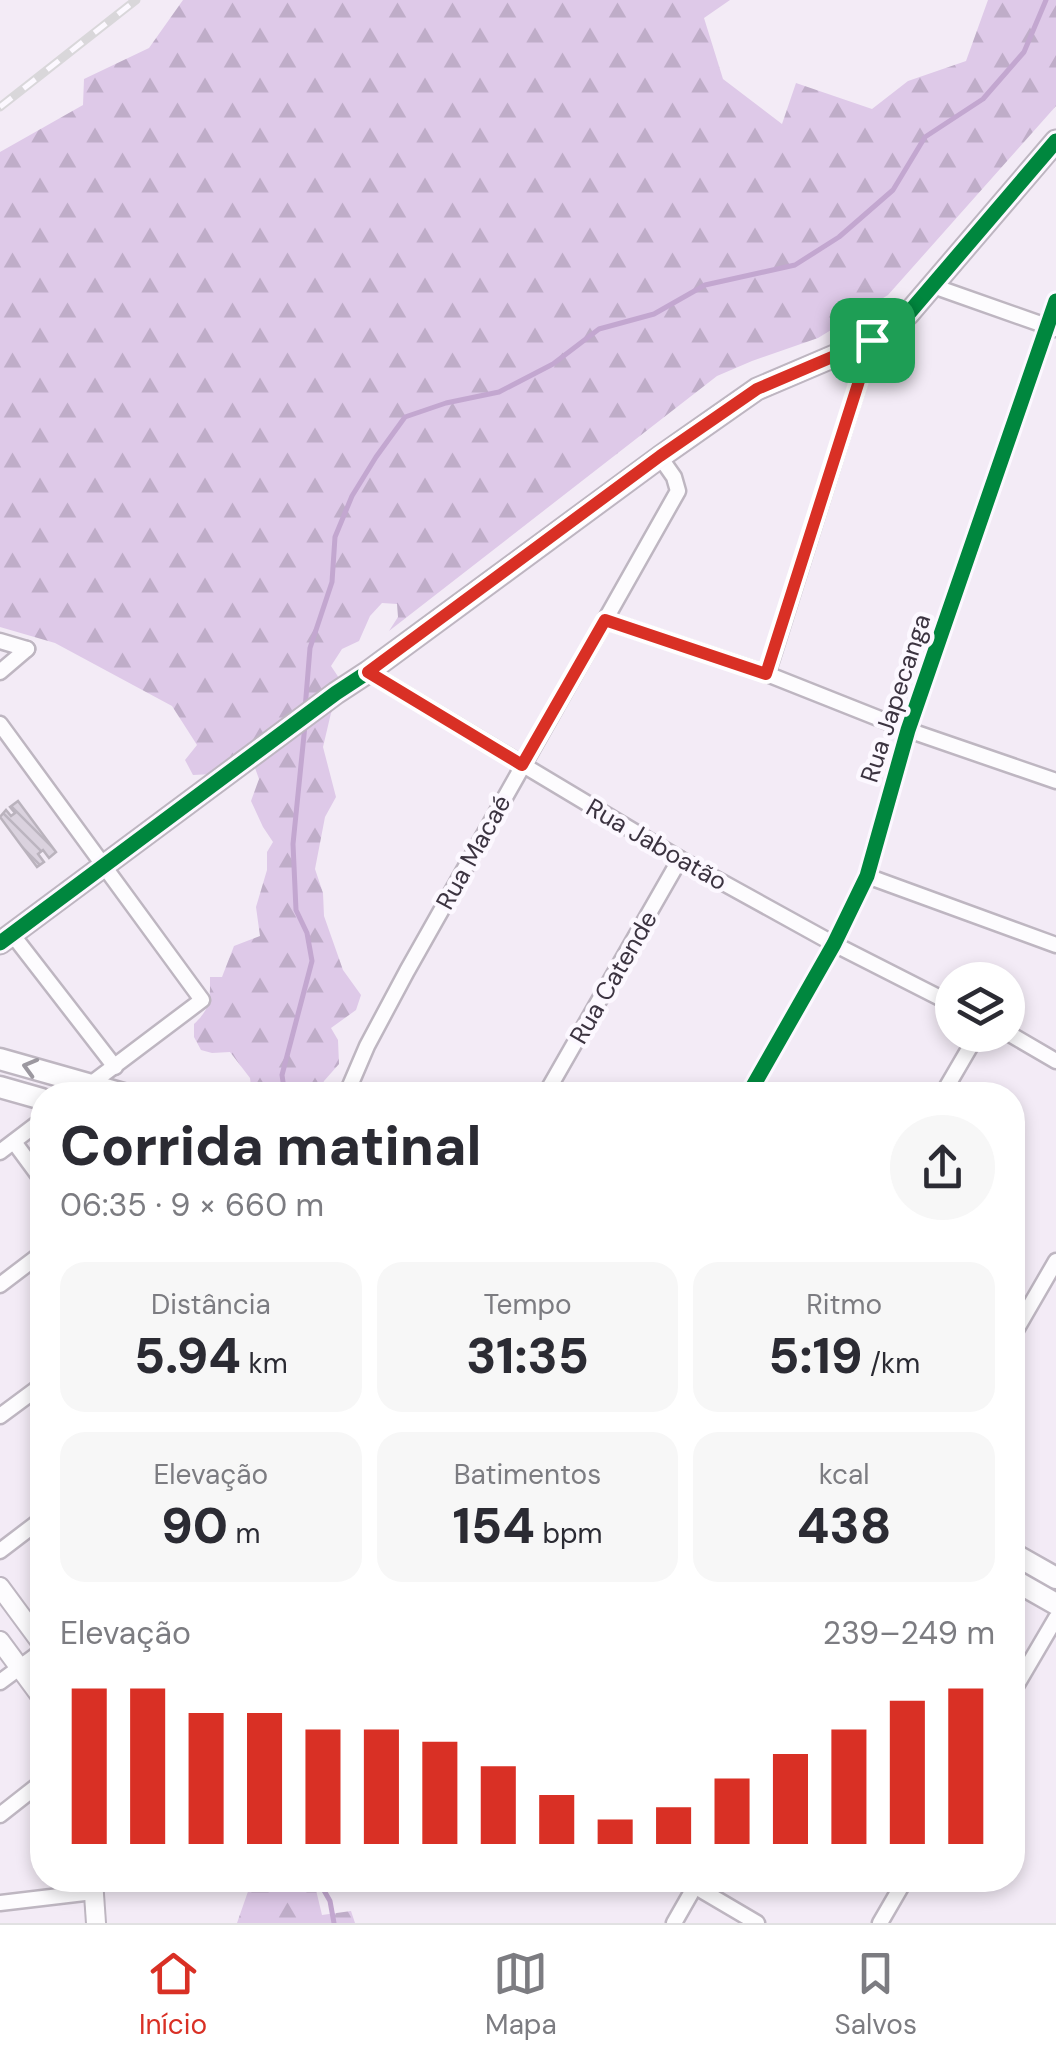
<!DOCTYPE html>
<html lang="pt">
<head>
<meta charset="utf-8">
<style>
	body { margin:0; font-family:"DM Sans",sans-serif; background:#f7f7f7; color:#2b2b33; height:100vh; display:flex; flex-direction:column; font-size:38px; white-space:nowrap }
	* { box-sizing:border-box; margin:0 }
	p { font-size:32px; color:#7c7c81 }
	.icon { flex:none; width:55px; height:55px; fill:none; stroke:currentColor; stroke-width:2; stroke-linecap:round; stroke-linejoin:round }
	.map { position:relative; flex:1; overflow:hidden }
	.sheet { position:absolute; left:30px; top:1082px; width:995px; height:810px; display:flex; flex-direction:column; background:#fff; border-radius:40px; box-shadow:0 5px 15px #0003 }
	.sheet>* { flex:none }
	.fabs { position:absolute; left:935px; top:962px; display:grid; gap:20px }
	.fabs a { display:grid; place-items:center; width:90px; height:90px; border-radius:50%; background:#fff; box-shadow:0 5px 15px #0003; font-size:50px }
	.pin { position:absolute; display:grid; place-items:center; width:85px; height:85px; color:#fff; margin:-42px; border-radius:20px; box-shadow:0 5px 15px #0006 }
	.round { display:grid; place-items:center; flex:none; width:105px; height:105px; border-radius:52px; background:#f7f7f7 }
	.summary { display:flex; align-items:center; justify-content:space-between; height:170px; padding:0 30px }
	h1 { font-size:55px; font-weight:800; line-height:75px }
	.metrics { display:grid; grid-template-columns:repeat(3,1fr); gap:15px; height:170px; padding:10px 30px }
	.metrics div { display:grid; align-content:center; border-radius:25px; background:#f7f7f7; text-align:center }
	.metrics b { font-size:50px; font-weight:800 }
	.metrics small { font-size:28px; font-weight:400 }
	.metrics p { font-size:28px }
	.chart { height:280px; padding:20px 30px }
	.chart p { display:flex; justify-content:space-between }
	.chart svg { width:100%; height:180px; margin-top:10px; stroke:#d93025; stroke-width:6 }
	.tabs { display:flex; justify-content:space-around; align-items:center; height:140px; border-top:2px solid #e1e1e2; background:#fff; font-size:28px; color:#7c7c81 }
	.tabs a { display:grid; justify-items:center; gap:5px }
	.tabs .active { color:#d93025 }
	.map>svg:first-child { display:block }
	.forest { fill:url(#forest-firs) }
	.lines { fill:none; stroke-linecap:round; stroke-linejoin:round }
	.stream { stroke:#c3a7d0; stroke-width:5 }
	.building { fill:url(#building-back-hatch); stroke:#bab3bd; stroke-width:2.5 }
	.minor-casing { stroke:#beb6c1; stroke-width:19 }
	.tertiary-casing { stroke:#beb6c1; stroke-width:22 }
	.secondary-casing { stroke:#beb6c1; stroke-width:25 }
	.minor { stroke:#fdfcfe; stroke-width:14 }
	.tertiary { stroke:#fdfcfe; stroke-width:18 }
	.secondary { stroke:#fdfcfe; stroke-width:20 }
	.rail-casing { stroke:#d9d7da; stroke-width:9 }
	.rail { stroke:#fcf8ff; stroke-width:5; stroke-dasharray:15; stroke-linecap:butt }
	.cycleway-casing { stroke:#fcf8ff; stroke-width:21 }
	.cycleway { stroke:#00873e; stroke-width:15 }
	.oneway { stroke:#9c98a0 }
	.route-casing { stroke:#fff; stroke-width:20 }
	.route { stroke:#d93025; stroke-width:12 }
	.labels { text-anchor:middle; stroke-width:9; stroke-linejoin:round; paint-order:stroke }
	.street-label { font-size:25px; fill:#3c3441; stroke:#fcf8ff }
</style>
</head>
<body>
<div class="map">
<svg width="1056" height="1923" viewBox="0 0 1056 1923">
	<defs>
		<pattern id="forest-firs" width="22" height="20" patternUnits="userSpaceOnUse" patternTransform="scale(2.5)"><rect width="22" height="20" fill="#dec9e8"/><path d="M5 1l3.5 6h-7zM16 11l3.5 6h-7z" fill="#bfadc8"/></pattern>
		<pattern id="building-back-hatch" width="6" height="6" patternUnits="userSpaceOnUse" patternTransform="scale(2.5)"><rect width="6" height="6" fill="#dad2de"/><path d="M-1 5l2 2M0 0l6 6M5-1l2 2" fill="none" stroke="#bcb5c0"/></pattern>
	</defs>
	<rect width="100%" height="100%" fill="#f3ebf6"/>
	<g class="forest">
		<path d="M183 0H730L704 18 723 79 782 124 796 83 872 109 908 81 966 61 988 0H1056V106L888 295 818 338 752 361 717 376 389 631 398 617 397 604 382 603 370 616 359 641 342 649 331 666 341 681 337 704 331 713 323 747 336 797 325 817 315 869 323 893 324 916 343 970 361 995 356 1010 331 1028 338 1040 339 1064 324 1081 318 1095H245L251 1086 250 1078 230 1052 212 1053 201 1050 194 1037V1024C211 1008 210 1000 210 977H222L234 946 260 936 256 907 267 870V852L273 842 263 827 251 801 259 779 251 757 214 774 193 775 185 760 197 745 172 706 55 643 0 627V152L83 105 84 79 149 48Z"/>
		<path d="M252 1880H310L316 1890 322 1915 351 1911 355 1923H237Z"/>
	</g>
	<g class="lines">
		<g class="stream">
			<path d="M305 709 310 648 332 582 335 537 352 496 376 457 405 417 446 403 499 392 553 364 599 329 654 314 705 285 795 265 839 237 893 190 925 137 983 99 1024 52 1046 0"/>
			<path d="M285 1095 282 1075 312 961 307 933 296 910 293 844 305 725"/>
			<path d="M318 1880 330 1901 334 1923"/>
		</g>
	</g>
	<path class="building" d="M18 801 56 852 49 858 43 850 38 854 44 862 37 867 0 817 6 810 11 816 15 813 10 807Z"/>
	<g class="lines">
		<g class="minor-casing">
			<g id="minor">
				<path d="M933 286 1055 329"/>
				<path d="M605 620 767 674 908 730 1056 781"/>
				<path d="M0 641 27 649"/>
				<path d="M0 672 27 649"/>
				<path d="M368 672 680 859 834 944 952 1004"/>
				<path d="M767 674 872 340"/>
				<path d="M0 724 202 1000 76 1095"/>
				<path d="M867 876 1056 945"/>
				<path d="M12 934 115 1067"/>
				<path d="M1008 1033 1056 1061"/>
				<path d="M346 1095 367 1046 407 971 678 491 674 477 660 457"/>
				<path d="M545 1095 680 859"/>
				<path d="M748 1095 834 944 867 876 908 730 1056 301"/>
				<path d="M942 1095 977 1035"/>
				<path d="M14 1142 42 1180"/>
				<path d="M0 1152 42 1120"/>
				<path d="M0 1285 42 1253"/>
				<path d="M1012 1337 1056 1261"/>
				<path d="M0 1416 42 1385"/>
				<path d="M0 1551 42 1519"/>
				<path d="M0 1682 42 1651"/>
				<path d="M1012 1693 1056 1618"/>
				<path d="M0 1815 42 1782"/>
				<path d="M684 1880 757 1923"/>
				<path d="M0 1903 93 1892"/>
				<path d="M674 1923 698 1881"/>
				<path d="M880 1923 905 1880"/>
			</g>
		</g>
		<g class="tertiary-casing">
			<g id="tertiary">
				<path d="M0 1587 42 1644"/>
				<path d="M0 1641 42 1698"/>
				<path d="M93 1880 96 1923"/>
			</g>
		</g>
		<g class="secondary-casing">
			<g id="secondary">
				<path d="M0 943 336 693 368 672 660 457 757 389 872 340 908 314 1056 141"/>
				<path d="M0 1059 127 1095"/>
				<path d="M0 1087 42 1099"/>
				<path d="M1012 1553 1056 1578"/>
				<path d="M1012 1579 1056 1604"/>
			</g>
		</g>
		<use href="#minor" class="minor"/>
		<use href="#tertiary" class="tertiary"/>
		<use href="#secondary" class="secondary"/>
		<g class="rail-casing">
			<path id="rail" d="M0 107 136 0"/>
		</g>
		<use href="#rail" class="rail"/>
		<g class="cycleway-casing">
			<g id="cycleway">
				<path d="M0 943 336 693 368 672 660 457 757 389 872 340 908 314 1056 141"/>
				<path d="M748 1095 834 944 867 876 908 730 1056 301"/>
			</g>
		</g>
		<use href="#cycleway" class="cycleway"/>
	</g>
	<defs><path id="oneway-chevron" d="M-2-3.5L2.5 0L-2 3.5" fill="none" stroke-width="1.6" stroke-linecap="round" stroke-linejoin="round" transform="scale(2.5)"/></defs>
	<use class="oneway" href="#oneway-chevron" transform="translate(30 1067) rotate(-164)"/>
	<g class="lines">
		<g class="route-casing">
			<path id="route" d="M872 340 766 674 605 620 522 765 368 672 660 456 757 389Z"/>
		</g>
		<use href="#route" class="route"/>
	</g>
	<g class="labels">
		<g class="street-label">
			<text transform="translate(895 698) rotate(-72)" y="9">Rua Japecanga</text>
			<text transform="translate(657 844) rotate(30)" y="9">Rua Jaboatão</text>
			<text transform="translate(473 852) rotate(-61)" y="9">Rua Macaé</text>
			<text transform="translate(613 977) rotate(-60)" y="9">Rua Catende</text>
		</g>
	</g>
</svg>
<div class="fabs">
<a><svg class="icon" aria-label="layers" viewBox="0 0 24 24"><path d="M12 4l9 5-9 5-9-5zM3 14l9 5 9-5"/></svg></a>
</div>
<div class="pin" style="left:872px;top:340px;background:#1e9e55"><svg class="icon" aria-label="arrive" viewBox="0 0 24 24"><path d="M6 21V4h12l-3 4 3 4H6"/></svg></div>
<section class="sheet">
<div class="summary"><div><h1>Corrida matinal</h1><p>06:35 · 9 × 660 m</p></div><a class="round"><svg class="icon" aria-label="share" viewBox="0 0 24 24"><path d="M12 15V3M7 8l5-5 5 5M5 13v7h14v-7"/></svg></a></div>
<div class="metrics">
<div><p>Distância</p><b>5.94<small> km</small></b></div>
<div><p>Tempo</p><b>31:35</b></div>
<div><p>Ritmo</p><b>5:19<small> /km</small></b></div>
</div>
<div class="metrics">
<div><p>Elevação</p><b>90<small> m</small></b></div>
<div><p>Batimentos</p><b>154<small> bpm</small></b></div>
<div><p>kcal</p><b>438</b></div>
</div>
<div class="chart"><p><span>Elevação</span>239–249 m</p>
<svg viewBox="0 0 160 44" preserveAspectRatio="none"><path d="M5 44V6M15 44V6M25 44V12M35 44V12M45 44V16M55 44V16M65 44V19M75 44V25M85 44V32M95 44V38M105 44V35M115 44V28M125 44V22M135 44V16M145 44V9M155 44V6"/></svg>
</div>
</section>
</div>
<nav class="tabs">
<a class="active"><svg class="icon" aria-label="home" viewBox="0 0 24 24"><path d="M3 11l9-7 9 7M6 9v11h12V9"/></svg>Início</a>
<a><svg class="icon" aria-label="map" viewBox="0 0 24 24"><path d="M3 6l6-2 6 2 6-2v14l-6 2-6-2-6 2zM9 4v14M15 6v14"/></svg>Mapa</a>
<a><svg class="icon" aria-label="saved" viewBox="0 0 24 24"><path d="M7 4h10v16l-5-4-5 4z"/></svg>Salvos</a>
</nav>
</body>
</html>
